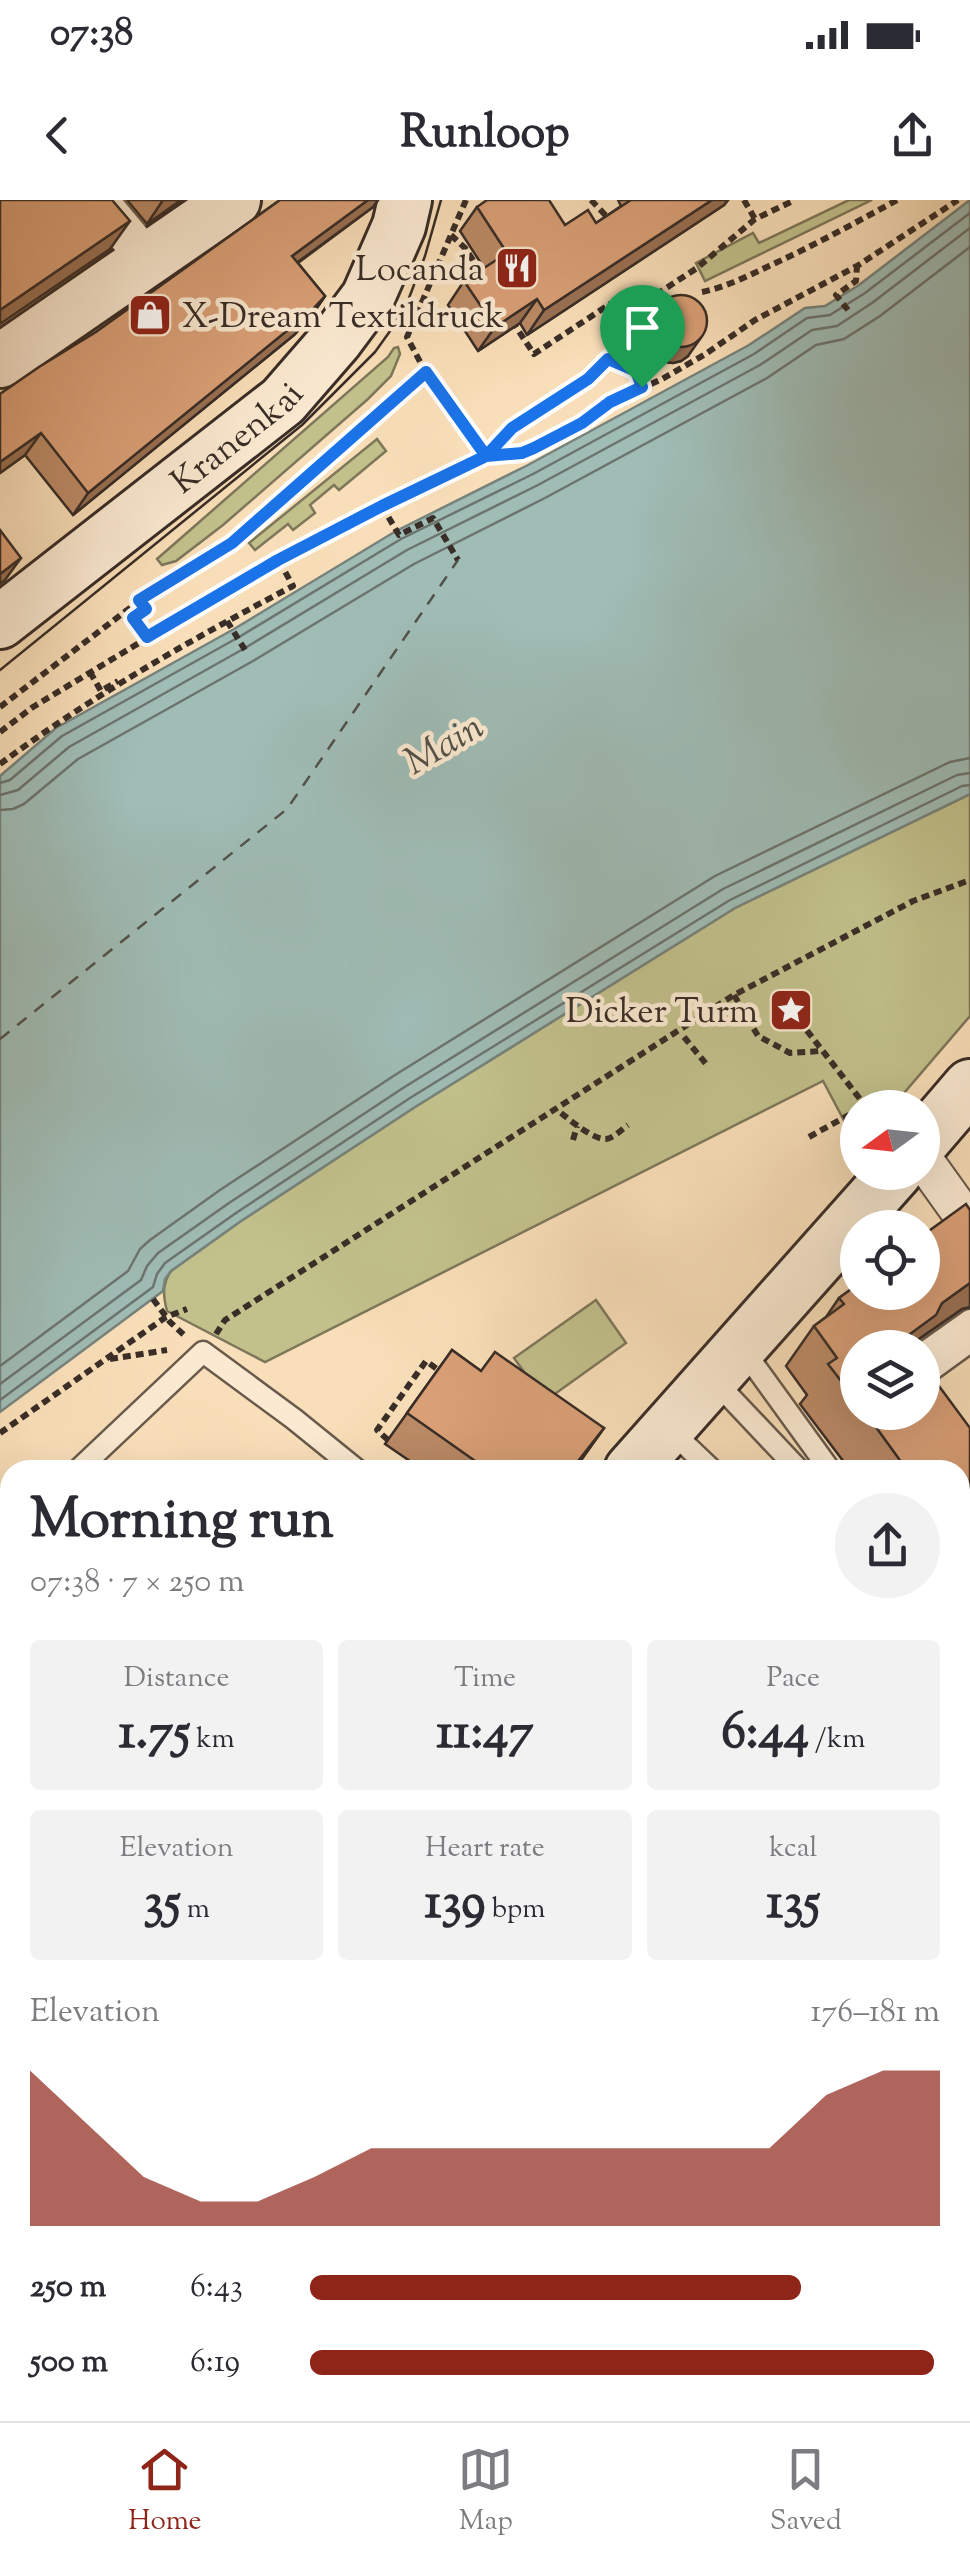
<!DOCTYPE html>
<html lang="en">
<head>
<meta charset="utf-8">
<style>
	body { margin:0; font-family:"Sorts Mill Goudy",serif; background:#f2f2f3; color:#2b2b33; height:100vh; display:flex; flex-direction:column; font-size:38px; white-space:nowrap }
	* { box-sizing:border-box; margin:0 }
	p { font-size:32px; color:#7c7c81 }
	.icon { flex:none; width:55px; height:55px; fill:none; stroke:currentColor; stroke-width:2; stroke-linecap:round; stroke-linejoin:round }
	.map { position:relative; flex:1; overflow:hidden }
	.details { position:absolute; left:0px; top:1260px; width:970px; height:962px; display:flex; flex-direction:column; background:#fff; border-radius:30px 30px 0 0; box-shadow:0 10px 40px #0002 }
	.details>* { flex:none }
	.needle { width:65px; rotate:255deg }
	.tools { position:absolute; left:840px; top:890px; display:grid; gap:20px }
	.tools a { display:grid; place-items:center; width:100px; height:100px; border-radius:50%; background:#fff; box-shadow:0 10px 40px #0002; font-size:50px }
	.pin { position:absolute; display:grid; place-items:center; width:85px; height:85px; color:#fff; margin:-102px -42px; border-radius:50% 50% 50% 0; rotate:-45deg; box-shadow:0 0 10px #0007 }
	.pin .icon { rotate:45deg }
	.round { display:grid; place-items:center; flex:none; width:105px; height:105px; border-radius:52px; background:#f2f2f3 }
	.head { display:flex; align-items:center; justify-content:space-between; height:170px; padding:0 30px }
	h1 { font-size:55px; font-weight:700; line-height:75px }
	.metrics { display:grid; grid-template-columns:repeat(3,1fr); gap:15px; height:170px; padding:10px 30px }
	.metrics div { display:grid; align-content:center; border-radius:10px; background:#f2f2f3; text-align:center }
	.metrics b { font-size:50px; font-weight:700 }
	.metrics small { font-size:28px; font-weight:400 }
	.metrics p { font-size:28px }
	.chart { height:280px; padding:20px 30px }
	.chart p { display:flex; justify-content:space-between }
	.chart svg { width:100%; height:180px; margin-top:10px; fill:#8f2418; opacity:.7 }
	ul { padding:0 30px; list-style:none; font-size:32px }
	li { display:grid; grid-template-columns:160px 120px 1fr; align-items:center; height:75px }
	li i { height:25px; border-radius:12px; background:#8f2418 }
	.status { display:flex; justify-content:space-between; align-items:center; height:70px; padding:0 50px; background:#fff; direction:ltr }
	.status svg { height:28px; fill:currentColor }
	header { display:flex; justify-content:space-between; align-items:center; height:130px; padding:0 30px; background:#fff; font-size:45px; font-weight:700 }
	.dock { display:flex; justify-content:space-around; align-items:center; height:140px; border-top:2px solid #e1e1e2; background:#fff; font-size:28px; color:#7c7c81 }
	.dock a { display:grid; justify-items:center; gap:5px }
	.dock .active { color:#8f2418 }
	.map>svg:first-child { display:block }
	.green { fill:#c2c18c; stroke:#7e775a; stroke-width:2.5 }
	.water { fill:#9fbcb5; stroke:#76837c; stroke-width:2.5 }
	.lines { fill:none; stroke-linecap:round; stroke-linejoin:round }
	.shore { stroke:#6c746e; stroke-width:2.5 }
	.ferry { stroke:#52514a; stroke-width:2.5; stroke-dasharray:12 10; stroke-linecap:butt }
	.lane-casing { stroke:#695a4c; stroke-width:25 }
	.street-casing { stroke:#695a4c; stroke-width:42 }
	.secondary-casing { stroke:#392d27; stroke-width:58 }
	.path { stroke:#392d27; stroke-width:6; stroke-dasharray:8 5; stroke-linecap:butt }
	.lane { stroke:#fbead2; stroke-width:20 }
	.street { stroke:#fbead2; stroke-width:38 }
	.secondary { stroke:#fbead2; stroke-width:52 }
	.tram { stroke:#392d27; stroke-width:2.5 }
	.wall { fill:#bb8a66; stroke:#392d27; stroke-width:2.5 }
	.shaded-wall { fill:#997053; stroke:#392d27; stroke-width:2.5 }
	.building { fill:#daa077; stroke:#392d27; stroke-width:2.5 }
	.route-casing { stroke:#fff; stroke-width:20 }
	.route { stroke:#1a73e8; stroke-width:12 }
	.labels { text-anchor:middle; stroke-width:9; stroke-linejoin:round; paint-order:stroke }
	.poi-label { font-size:35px; fill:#392d27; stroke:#fbead2; text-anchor:end }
	.street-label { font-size:35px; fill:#392d27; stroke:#fbead2 }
	.water-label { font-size:38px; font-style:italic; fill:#52514a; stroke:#fbead2 }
</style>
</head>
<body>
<div class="status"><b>07:38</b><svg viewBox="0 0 49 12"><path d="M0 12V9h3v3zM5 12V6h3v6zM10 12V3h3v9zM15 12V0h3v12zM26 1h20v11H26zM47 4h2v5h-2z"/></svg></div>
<header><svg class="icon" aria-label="back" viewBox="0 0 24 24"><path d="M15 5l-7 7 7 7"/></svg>Runloop<svg class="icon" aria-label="share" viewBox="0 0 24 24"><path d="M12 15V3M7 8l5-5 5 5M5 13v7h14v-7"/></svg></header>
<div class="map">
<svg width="970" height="2221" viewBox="0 0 970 2221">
	<rect width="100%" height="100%" fill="#f9dfb9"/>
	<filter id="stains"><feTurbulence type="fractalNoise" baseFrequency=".002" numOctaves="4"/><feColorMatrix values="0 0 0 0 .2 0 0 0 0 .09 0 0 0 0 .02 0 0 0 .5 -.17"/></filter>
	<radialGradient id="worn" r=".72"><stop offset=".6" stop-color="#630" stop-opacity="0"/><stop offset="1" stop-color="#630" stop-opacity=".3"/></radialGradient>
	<g class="green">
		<path d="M849 0H872L705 81 696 63 753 33 759 43Z"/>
		<path d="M398 147 400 154 391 176 368 199 223 325 176 361 162 365 157 359 388 157 394 148Z"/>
		<path d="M377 239 386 251 339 290 334 285 310 305 315 313 293 330 288 324 255 350 249 343Z"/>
		<path d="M970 594V816L892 907 858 908 857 945 823 881 265 1162 167 1111C163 1096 162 1084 171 1071L241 1021 415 907 735 708Z"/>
		<path d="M596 1100 626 1143 545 1201 514 1158Z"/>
		<path d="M353 2212H801V2221H344Z"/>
		<path d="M816 2213H927L928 2221H817Z"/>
	</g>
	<path class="water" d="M970 0V594L735 708 415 907 241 1021 171 1071 165 1079 163 1091 0 1212V576L56 528 234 429 396 331 528 265 749 145 805 108 825 106 859 85Z"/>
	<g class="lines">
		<g class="shore">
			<path d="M0 583 10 580 62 536 239 437 401 339 533 274 754 154 807 118 830 115 865 93 970 13"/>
			<path d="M0 595 18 590 69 547 245 448 407 350 538 285 760 165 812 130 837 126 872 103 970 28"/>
			<path d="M0 610 13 609 24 604 78 559 253 461 414 364 545 298 767 178 816 145 844 139 880 116 970 47"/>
			<path d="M0 1166 128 1071 140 1049 150 1040 220 990 395 875 715 676 950 562 970 558"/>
			<path d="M0 1184 141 1080 147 1066 158 1053 229 1003 403 888 723 689 957 575 970 573"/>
			<path d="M0 1200 153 1087 157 1074 165 1063 236 1013 410 898 730 700 962 586 970 585"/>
		</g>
		<path class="ferry" d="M0 839 287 609 458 360"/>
		<g class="lane-casing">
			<g id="lane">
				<path d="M741 1147 830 1270"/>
				<path d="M922 1154 970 1120"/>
				<path d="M926 1174 970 1142"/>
				<path d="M714 1180 799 1270"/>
				<path d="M670 1230 712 1270"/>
				<path d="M78 1270 203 1152 294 1219 357 1270"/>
				<path d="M960 1341 970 1333"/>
				<path d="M0 1344 10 1335"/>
				<path d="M960 1500 970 1510"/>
				<path d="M960 1697 970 1687"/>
			</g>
		</g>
		<g class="street-casing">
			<g id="street">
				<path d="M98 0 148 60"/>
				<path d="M922 958 970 1025"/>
			</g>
		</g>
		<g class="secondary-casing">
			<g id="secondary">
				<path d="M0 161 234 0"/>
				<path id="s1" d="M0 422 283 201 336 140 368 97 399 26 405 0"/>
				<path d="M922 942 970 886"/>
				<path d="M631 1270 896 972"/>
				<path d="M0 2177 10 2188"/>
				<path d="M31 2212 39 2221"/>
			</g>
		</g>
		<g class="path">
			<path d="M466 0 407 137 426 173 486 256"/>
			<path d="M591 0 610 20"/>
			<path d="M744 0 755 19"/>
			<path d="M451 35 465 48 484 77"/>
			<path d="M702 92C726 87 748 76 769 66 813 46 855 23 897 0"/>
			<path d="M634 109C647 129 639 130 644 150"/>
			<path d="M848 110 836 95 856 81 857 66"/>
			<path d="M512 121 534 154 610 104 620 108 634 109 697 68 755 19 795 0"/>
			<path d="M608 159 636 171"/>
			<path d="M643 187 636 171 646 162V155"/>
			<path d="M487 256 521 253 583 223 610 202 662 179 704 155 755 120 857 66 958 0"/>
			<path d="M382 306 399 335 433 318 458 360"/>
			<path d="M139 401 146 409 133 418 147 437"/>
			<path d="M227 421 247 453"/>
			<path d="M90 472 101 491 118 481"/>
			<path d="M0 507 139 401 232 343 426 173"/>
			<path d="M0 532 33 507 278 359 486 256C495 246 503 235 514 227 543 204 600 185 611 147"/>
			<path d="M0 564C92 496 192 439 293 386L278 359"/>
			<path d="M734 795 758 836 790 853 820 851"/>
			<path d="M791 810 867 908"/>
			<path d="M684 837 707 865"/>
			<path d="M561 913C571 921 594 940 606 939 614 938 622 929 628 925"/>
			<path d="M809 937 858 910"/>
			<path d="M573 940 577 926"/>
			<path d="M153 1099 170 1122 184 1135"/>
			<path d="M216 1134 225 1120 734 795 913 701 970 680"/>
			<path d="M110 1159 167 1150"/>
			<path d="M0 1233 166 1117 187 1109"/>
			<path d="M388 1240 377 1230 426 1161 441 1172"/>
			<path d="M0 1773 10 1758"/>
			<path d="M0 1914 10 1919"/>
			<path d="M0 1982 10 1993"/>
			<path d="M0 2033 10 2041"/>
			<path d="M169 2212 177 2221"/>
			<path d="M670 2212 673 2221"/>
			<path d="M105 2221 113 2212"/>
			<path d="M711 2221 754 2218"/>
		</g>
		<use href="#lane" class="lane"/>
		<use href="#street" class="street"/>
		<use href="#secondary" class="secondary"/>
		<g class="tram">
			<path d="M0 470 302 225 375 152 393 127 409 98 425 56 441 0"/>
			<path d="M0 2073 10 2083"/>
			<path d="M111 2212 120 2221"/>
		</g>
	</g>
	<g class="wall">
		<path d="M127 0H181L147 24Z"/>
		<path d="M280 0H378L373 7 298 63 325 96 310 118 294 135 73 315 25 255 0 273V194L96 132Z"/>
		<path d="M618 0H728L724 5 527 135 520 123 478 151 448 105 464 81 484 68 460 31 477 7 565 25 596 23 621 6Z"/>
		<path d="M661 103 688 156 681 161 673 163 658 161 645 148 643 139 644 129Z"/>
		<path d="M970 1010V1107L962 1109 919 1139 858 1148V1212H922L970 1228V1315L960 1328V1270H850L800 1204 807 1195 786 1166 814 1126 826 1117 839 1098Z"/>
		<path d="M452 1150 481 1171 604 1228 574 1270H423L385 1244Z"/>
		<path d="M970 1376V1445L961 1452 960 1387Z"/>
		<path d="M937 2212H960L970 2221H938Z"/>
	</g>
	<g class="shaded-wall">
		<path d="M163 0H181L147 24Z"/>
		<path d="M368 0H378L373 7 276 78 292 56Z"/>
		<path d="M712 0H728L724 5 527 135 544 110Z"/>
		<path d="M130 21 110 49 0 124V110Z"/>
		<path d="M325 96 310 118 294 135 73 315 88 293Z"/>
		<path d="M537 99 520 123 478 151 495 127Z"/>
		<path d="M700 139 688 156 681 161 673 163 658 161 669 144Z"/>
		<path d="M41 233 25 255 0 273V262Z"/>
		<path d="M21 358 5 380 0 384V374Z"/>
		<path d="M970 1083V1107L962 1109 919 1139 913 1148H901L910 1134 942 1103Z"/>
		<path d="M604 1228 574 1270H571Z"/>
		<path d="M970 1303V1315L960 1328V1310Z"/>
		<path d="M970 1820V1831L960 1840V1829Z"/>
		<path d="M970 1984V1991L960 2002V1995Z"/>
	</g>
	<g class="building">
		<path d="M0 0H112L130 21 0 110Z"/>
		<path d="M280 0H368L292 56 325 96 310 112 88 293 41 233 0 262V194L39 167 96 132Z"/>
		<path d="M487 0H549L565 25 588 10 596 23 631 0H712L544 110 537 99 495 127 464 81 507 53 477 7Z"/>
		<circle cx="681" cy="121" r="26"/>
		<path d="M0 330 21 358 0 374Z"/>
		<path d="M966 1004 970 1010V1083L942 1103 936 1115 910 1134 914 1140 909 1144 911 1148H858V1203L828 1164 837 1158 814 1126 844 1104 839 1098 858 1084V1092H922V1036Z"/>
		<path d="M452 1150 481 1171 495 1152 604 1228 571 1270H488L407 1213Z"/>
		<path d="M922 1163 970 1228V1308L962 1310H960V1270H907L865 1212H922Z"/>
		<path d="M970 1722V1820L960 1829V1729Z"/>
		<path d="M970 1911V1984L960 1995V1922Z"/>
		<path d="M960 2115H970V2221H944V2212H960Z"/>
	</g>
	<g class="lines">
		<g class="route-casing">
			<path id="route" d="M642 187 636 171 608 159 588 179 512 228 486 256 426 172 232 343 139 400 146 409 133 418 147 437 278 360 382 306 486 256 522 253 534 248 582 223 610 202 642 187"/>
		</g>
		<use href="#route" class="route"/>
	</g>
	<defs>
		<g id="restaurant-square" transform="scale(2.25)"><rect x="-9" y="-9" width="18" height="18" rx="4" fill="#8f2418" stroke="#fbead2"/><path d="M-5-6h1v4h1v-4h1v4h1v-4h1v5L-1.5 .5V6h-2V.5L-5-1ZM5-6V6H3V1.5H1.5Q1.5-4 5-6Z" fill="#fff"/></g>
		<g id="shop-square" transform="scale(2.25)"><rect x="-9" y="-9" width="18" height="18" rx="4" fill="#8f2418" stroke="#fbead2"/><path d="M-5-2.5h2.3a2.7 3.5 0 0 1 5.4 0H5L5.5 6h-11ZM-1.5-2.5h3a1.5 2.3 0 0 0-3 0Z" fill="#fff"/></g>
		<g id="sight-square" transform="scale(2.25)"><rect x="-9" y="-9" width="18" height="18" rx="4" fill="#8f2418" stroke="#fbead2"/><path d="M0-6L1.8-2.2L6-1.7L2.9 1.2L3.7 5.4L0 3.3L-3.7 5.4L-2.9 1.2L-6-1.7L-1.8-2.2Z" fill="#fff"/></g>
	</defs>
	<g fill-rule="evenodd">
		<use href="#restaurant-square" x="517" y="68"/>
		<use href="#shop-square" x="150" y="115"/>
		<use href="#sight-square" x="791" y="810"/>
	</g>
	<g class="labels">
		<g class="poi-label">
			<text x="484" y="80">Locanda</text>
			<text x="182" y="127" text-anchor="start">X-Dream Textildruck</text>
			<text x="758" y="822">Dicker Turm</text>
		</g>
		<g class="street-label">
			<text dy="12" stroke="none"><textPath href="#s1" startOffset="300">Kranenkai</textPath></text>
		</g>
		<g class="water-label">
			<text transform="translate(443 543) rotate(-30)" y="13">Main</text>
		</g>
	</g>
	<rect width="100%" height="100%" filter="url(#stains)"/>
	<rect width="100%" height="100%" fill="url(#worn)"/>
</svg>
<div class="tools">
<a><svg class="needle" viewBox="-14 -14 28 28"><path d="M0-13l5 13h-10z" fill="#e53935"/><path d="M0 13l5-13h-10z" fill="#7c7c81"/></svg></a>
<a><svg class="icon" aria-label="locate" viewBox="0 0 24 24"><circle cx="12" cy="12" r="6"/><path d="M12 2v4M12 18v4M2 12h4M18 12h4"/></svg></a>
<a><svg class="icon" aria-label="layers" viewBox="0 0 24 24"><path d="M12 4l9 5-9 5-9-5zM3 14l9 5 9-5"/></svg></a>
</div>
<div class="pin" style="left:642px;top:187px;background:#1e9e55"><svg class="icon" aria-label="arrive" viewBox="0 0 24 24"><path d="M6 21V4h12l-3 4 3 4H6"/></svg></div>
<section class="details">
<div class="head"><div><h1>Morning run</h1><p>07:38 · 7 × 250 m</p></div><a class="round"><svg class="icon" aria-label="share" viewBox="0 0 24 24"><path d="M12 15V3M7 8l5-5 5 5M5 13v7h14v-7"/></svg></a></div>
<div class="metrics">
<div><p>Distance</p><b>1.75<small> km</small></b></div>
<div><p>Time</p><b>11:47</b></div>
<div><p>Pace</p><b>6:44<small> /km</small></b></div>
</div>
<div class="metrics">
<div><p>Elevation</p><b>35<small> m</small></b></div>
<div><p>Heart rate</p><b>139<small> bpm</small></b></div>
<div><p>kcal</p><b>135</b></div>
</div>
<div class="chart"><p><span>Elevation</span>176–181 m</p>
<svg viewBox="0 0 160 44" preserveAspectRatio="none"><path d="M0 44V6L10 19L20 32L30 38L40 38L50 32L60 25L70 25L80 25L90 25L100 25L110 25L120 25L130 25L140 12L150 6L160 6V44z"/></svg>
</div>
<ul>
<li><b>250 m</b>6:43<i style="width:78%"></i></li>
<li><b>500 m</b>6:19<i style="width:99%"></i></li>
</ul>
</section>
</div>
<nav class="dock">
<a class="active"><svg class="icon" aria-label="home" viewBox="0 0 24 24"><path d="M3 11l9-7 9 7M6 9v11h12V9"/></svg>Home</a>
<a><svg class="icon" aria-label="map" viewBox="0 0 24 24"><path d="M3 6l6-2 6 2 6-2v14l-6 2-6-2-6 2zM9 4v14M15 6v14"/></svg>Map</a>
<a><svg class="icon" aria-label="saved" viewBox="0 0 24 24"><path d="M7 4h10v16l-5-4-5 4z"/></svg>Saved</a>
</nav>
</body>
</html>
